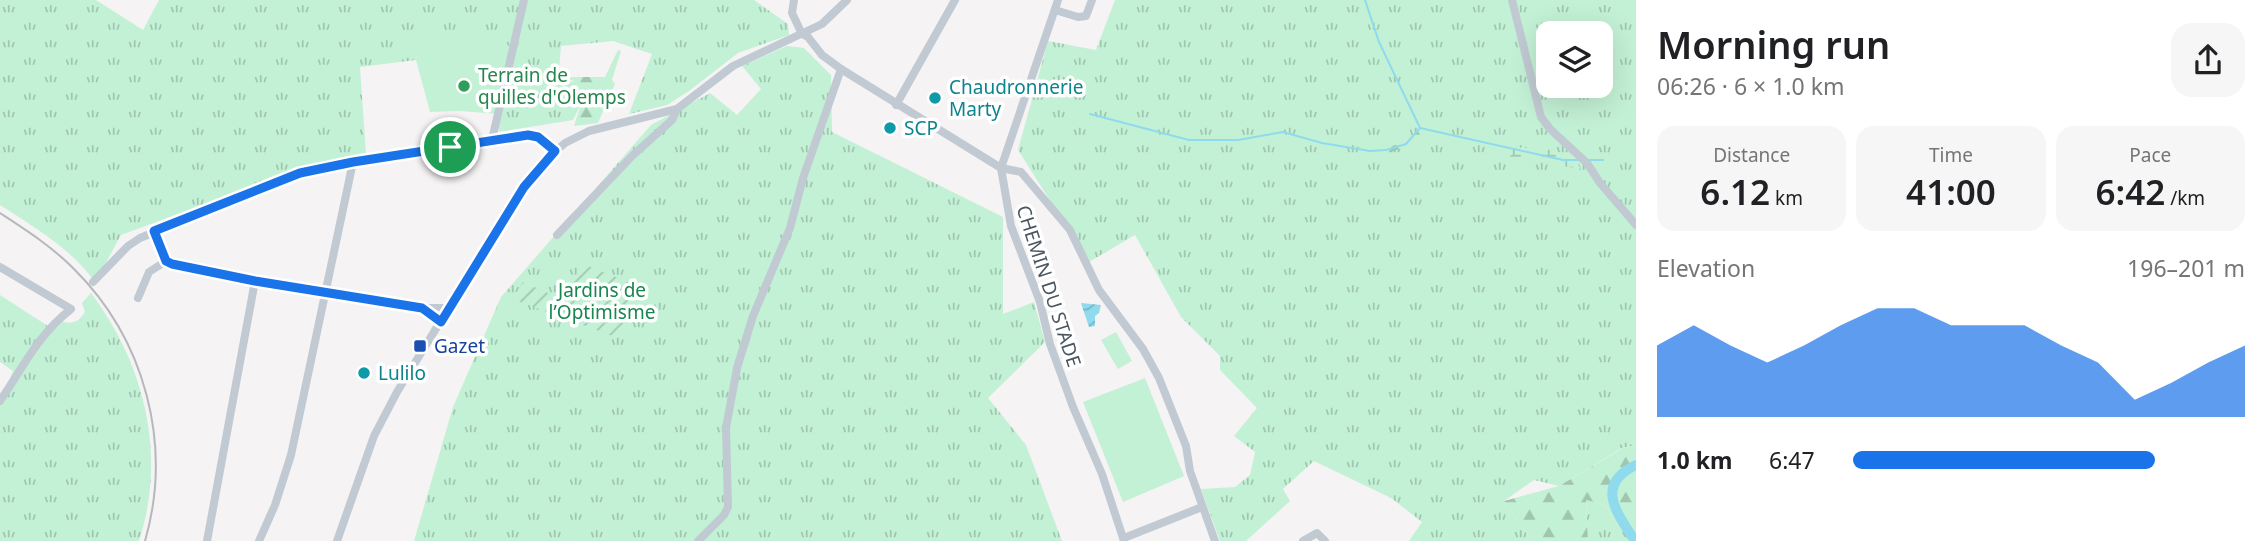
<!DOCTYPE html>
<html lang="en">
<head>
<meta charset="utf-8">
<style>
	body { margin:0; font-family:"Noto Sans",sans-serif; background:#f6f6f6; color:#202124; height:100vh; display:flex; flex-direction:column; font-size:26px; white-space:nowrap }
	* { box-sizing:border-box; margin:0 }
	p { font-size:23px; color:#757577 }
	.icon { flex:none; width:38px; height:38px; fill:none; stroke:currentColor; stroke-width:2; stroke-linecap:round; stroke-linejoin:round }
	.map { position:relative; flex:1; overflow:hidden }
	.side { display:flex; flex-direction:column; background:#fff; width:630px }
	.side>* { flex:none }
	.fabs { position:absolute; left:1536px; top:21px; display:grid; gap:14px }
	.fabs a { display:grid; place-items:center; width:77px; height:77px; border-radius:14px; background:#fff; box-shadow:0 7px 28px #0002; font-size:35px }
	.pin { position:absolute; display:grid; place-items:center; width:60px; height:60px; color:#fff; margin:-30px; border:4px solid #fff; border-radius:50%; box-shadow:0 2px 7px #0007 }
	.round { display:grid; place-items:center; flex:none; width:74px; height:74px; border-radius:21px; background:#f6f6f6 }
	.headline { display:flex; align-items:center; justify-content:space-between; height:119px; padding:0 21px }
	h1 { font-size:38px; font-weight:600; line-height:52px }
	.stats { display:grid; grid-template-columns:repeat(3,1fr); gap:10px; height:119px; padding:7px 21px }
	.stats div { display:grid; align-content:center; border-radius:18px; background:#f6f6f6; text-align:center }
	.stats b { font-size:35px; font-weight:600 }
	.stats small { font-size:19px; font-weight:400 }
	.stats p { font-size:19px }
	.chart { height:196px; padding:14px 21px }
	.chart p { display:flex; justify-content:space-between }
	.chart svg { width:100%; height:126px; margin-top:7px; fill:#1a73e8; opacity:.7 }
	ul { padding:0 21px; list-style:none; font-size:23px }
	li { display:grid; grid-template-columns:112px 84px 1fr; align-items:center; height:52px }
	li i { height:18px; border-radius:9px; background:#1a73e8 }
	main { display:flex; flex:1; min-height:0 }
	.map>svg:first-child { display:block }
	.grass { fill:url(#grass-tufts); fill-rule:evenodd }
	.forest { fill:url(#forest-firs) }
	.wetland { fill:url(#wetland-marsh) }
	.garden { fill:url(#garden-furrows) }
	.pitch { fill:#c3f1d5 }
	.water { fill:url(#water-waves) }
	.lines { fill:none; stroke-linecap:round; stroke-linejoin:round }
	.stream { stroke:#90daee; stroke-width:2 }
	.river { stroke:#90daee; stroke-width:10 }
	.minor { stroke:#c1cad2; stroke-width:8 }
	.rail { stroke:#b5b8bd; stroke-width:2 }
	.route-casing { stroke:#fff; stroke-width:14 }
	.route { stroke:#1a73e8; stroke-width:9 }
	.leisure-dot { fill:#2e9e5b; stroke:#fff; stroke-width:2.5 }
	.culture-dot { fill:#0f9aa8; stroke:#fff; stroke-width:2.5 }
	.transit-dot { fill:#1a4fb4; stroke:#fff; stroke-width:2.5 }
	.labels { text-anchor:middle; stroke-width:7; stroke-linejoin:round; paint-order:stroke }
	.leisure-label { font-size:19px; fill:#27864d; stroke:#fff; text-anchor:start }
	.culture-label { font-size:19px; fill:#0d838f; stroke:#fff; text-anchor:start }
	.street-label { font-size:19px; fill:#4a5661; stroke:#fff }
	.park-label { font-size:19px; fill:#17864f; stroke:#fff }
	.transit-label { font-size:19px; fill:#164399; stroke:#fff; text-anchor:start }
</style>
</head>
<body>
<main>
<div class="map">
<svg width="1636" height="541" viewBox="0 0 1636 541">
	<defs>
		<pattern id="grass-tufts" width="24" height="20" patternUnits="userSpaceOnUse" patternTransform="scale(1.75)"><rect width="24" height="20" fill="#c3f1d5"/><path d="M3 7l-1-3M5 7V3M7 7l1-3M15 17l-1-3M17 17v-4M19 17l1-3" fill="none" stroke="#a0c6b0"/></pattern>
		<pattern id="forest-firs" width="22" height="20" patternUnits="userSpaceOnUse" patternTransform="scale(1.75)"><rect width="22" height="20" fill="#c3f1d5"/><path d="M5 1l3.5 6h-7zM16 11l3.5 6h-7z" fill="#a0c6b0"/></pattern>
		<pattern id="wetland-marsh" width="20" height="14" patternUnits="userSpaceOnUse" patternTransform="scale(1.75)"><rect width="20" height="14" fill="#c3f1d5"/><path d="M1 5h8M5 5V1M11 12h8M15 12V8" fill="none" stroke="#a0c6b0"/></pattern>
		<pattern id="garden-furrows" width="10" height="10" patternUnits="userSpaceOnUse" patternTransform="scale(1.75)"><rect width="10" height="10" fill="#c3f1d5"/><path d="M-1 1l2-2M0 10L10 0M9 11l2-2" fill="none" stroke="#a0c6b0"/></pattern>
		<pattern id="water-waves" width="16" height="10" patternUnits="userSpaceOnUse" patternTransform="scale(1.75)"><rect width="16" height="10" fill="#90daee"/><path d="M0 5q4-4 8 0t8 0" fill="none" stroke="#78b4c4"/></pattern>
	</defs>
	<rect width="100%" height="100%" fill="#f5f3f3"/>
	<g class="grass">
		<path d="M0 0H96L143 30 159 0H754L788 24 789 35 738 53 689 91 667 105 629 114 652 54 613 41 561 46 558 81 592 82 573 120 499 132V114L421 28 416 60 360 67 366 155 297 170 121 235 103 268 92 278C67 246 34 227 0 205Z"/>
		<path d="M1115 0H1636V445L1622 448 1559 486 1534 480 1504 501 1532 541H1409L1422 522 1391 498 1314 461 1283 489 1290 501 1246 541H1220L1201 489 1235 487 1250 475 1255 452 1234 436 1257 408 1220 370V356L1181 317 1135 235 1089 262 1018 150 1048 41 1096 50ZM1549 33H1601V86H1549Z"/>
		<path d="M787 46 804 48 831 75 832 132 1003 217V314L1034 302 1045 342 988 398 1026 445 1062 541H414L453 407 501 297 651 125 710 93 737 115 761 89 742 66Z"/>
		<path d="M91 293C145 365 167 455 139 541H0V404L13 371 0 362V295L54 330 63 322C74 324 78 322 85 312L82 303Z"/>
		<path d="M1586 500 1605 505 1627 541H1588Z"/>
	</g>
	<g class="forest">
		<path d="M618 50 621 51 612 80 615 84 598 123 574 126 587 86 563 77H605Z"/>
		<path d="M1431 126C1418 146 1389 154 1367 157L1359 146C1376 148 1393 150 1408 139 1417 131 1418 128 1431 126Z"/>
		<path d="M1636 445V541H1627L1605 505 1586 500 1588 541H1532L1504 501 1559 486 1623 448Z"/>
	</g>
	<path class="wetland" d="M1514 147C1536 149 1570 146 1581 169L1510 157Z"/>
	<path class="garden" d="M581 263 638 286 618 338 512 299 523 282 566 301Z"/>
	<g class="pitch">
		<path d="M420 28 515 47 499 114 460 111 430 112 416 60Z"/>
		<path d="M1116 332 1132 361 1118 369 1101 340Z"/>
		<path d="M1145 378 1184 476 1123 502 1083 402Z"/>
	</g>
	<path class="water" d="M1081 303 1101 305 1099 313 1095 316V326L1089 327Z"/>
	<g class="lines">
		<g class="stream">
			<path d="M1365 0 1379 42 1420 128 1563 160H1580"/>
			<path d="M1090 114 1189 140H1238L1283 132 1322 143 1370 151 1386 150 1406 144 1420 128"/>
			<path d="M1589 160H1603"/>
		</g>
		<path class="river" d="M1635 541C1617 513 1594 485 1636 465"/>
		<g class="minor">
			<path d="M794 0 792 13 802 34 808 37 822 55 841 69 1001 168 1021 172 1070 230 1099 290 1143 349 1159 378 1186 446 1190 471 1215 541"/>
			<path d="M1058 0 1001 168 1011 226 1040 302 1050 344 1073 407 1102 474 1124 541"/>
			<path d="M1512 0 1541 117 1550 129 1587 163 1600 183 1636 225"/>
			<path d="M1055 10 1078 17 1086 16 1092 0"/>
			<path d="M896 105 955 0"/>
			<path d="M492 140 524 0"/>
			<path d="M154 231 166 261 172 264 255 281 422 308H449"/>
			<path d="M557 235 632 156 672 120 677 109"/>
			<path d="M0 267 71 309C37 336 24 366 0 401"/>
			<path d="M93 282 128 246 140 238 300 173 353 162 528 135 538 137 555 151"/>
			<path d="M138 298 149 272 166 261"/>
			<path d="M1124 538 1202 507"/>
			<path d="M207 541 255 281"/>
			<path d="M259 541 275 505 291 455 353 162"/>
			<path d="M337 541 374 436 397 392 512 205 543 162 565 143 589 131 677 109 733 66 822 24 847 0"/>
			<path d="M698 541 724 515 728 507 726 428 737 368 753 316 790 228 803 178 841 69"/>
			<path d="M1303 541 1317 533 1325 541"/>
		</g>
		<path class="rail" d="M0 213C26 230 51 246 73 268 145 339 173 444 145 541"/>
	</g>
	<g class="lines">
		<g class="route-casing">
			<path id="route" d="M528 135 538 137 555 151 524 187 441 322 422 308 255 281 172 264 166 261 154 231 300 173 353 162Z"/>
		</g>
		<use href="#route" class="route"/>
	</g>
	<circle class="leisure-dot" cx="464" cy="86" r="7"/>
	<g class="culture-dot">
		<circle cx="935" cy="98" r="7"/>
		<circle cx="890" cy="128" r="7"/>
		<circle cx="364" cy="373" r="7"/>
	</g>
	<rect class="transit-dot" x="413" y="339" width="14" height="14" rx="3.5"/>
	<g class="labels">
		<g class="leisure-label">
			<text x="478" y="82">Terrain de<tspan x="478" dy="22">quilles d'Olemps</tspan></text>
		</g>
		<g class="culture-label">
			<text x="949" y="94">Chaudronnerie<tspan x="949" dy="22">Marty</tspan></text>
			<text x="904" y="135">SCP</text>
			<text x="378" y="380">Lulilo</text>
		</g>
		<g class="street-label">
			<text transform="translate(1049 286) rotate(72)" y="7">CHEMIN DU STADE</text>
		</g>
		<g class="park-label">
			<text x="602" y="297">Jardins de<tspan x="602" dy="22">l’Optimisme</tspan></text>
		</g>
		<g class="transit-label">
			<text x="434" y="353">Gazet</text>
		</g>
	</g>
</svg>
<div class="fabs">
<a><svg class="icon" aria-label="layers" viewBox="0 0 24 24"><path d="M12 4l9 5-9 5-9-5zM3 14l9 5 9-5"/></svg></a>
</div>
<div class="pin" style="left:450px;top:147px;background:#1e9e55"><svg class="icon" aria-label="arrive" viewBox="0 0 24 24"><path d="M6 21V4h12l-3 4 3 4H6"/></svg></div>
</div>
<section class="side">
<div class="headline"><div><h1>Morning run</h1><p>06:26 · 6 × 1.0 km</p></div><a class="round"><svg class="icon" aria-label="share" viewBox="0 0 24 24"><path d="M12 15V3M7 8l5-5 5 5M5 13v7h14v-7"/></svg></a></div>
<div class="stats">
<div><p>Distance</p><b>6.12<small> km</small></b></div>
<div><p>Time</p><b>41:00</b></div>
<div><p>Pace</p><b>6:42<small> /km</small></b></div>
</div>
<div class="chart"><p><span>Elevation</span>196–201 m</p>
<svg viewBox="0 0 160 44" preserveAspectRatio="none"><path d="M0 44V19L10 12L20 19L30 25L40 19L50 12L60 6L70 6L80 12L90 12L100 12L110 19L120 25L130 38L140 32L150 25L160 19V44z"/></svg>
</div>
<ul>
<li><b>1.0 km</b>6:47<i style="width:77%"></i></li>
</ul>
</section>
</main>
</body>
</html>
